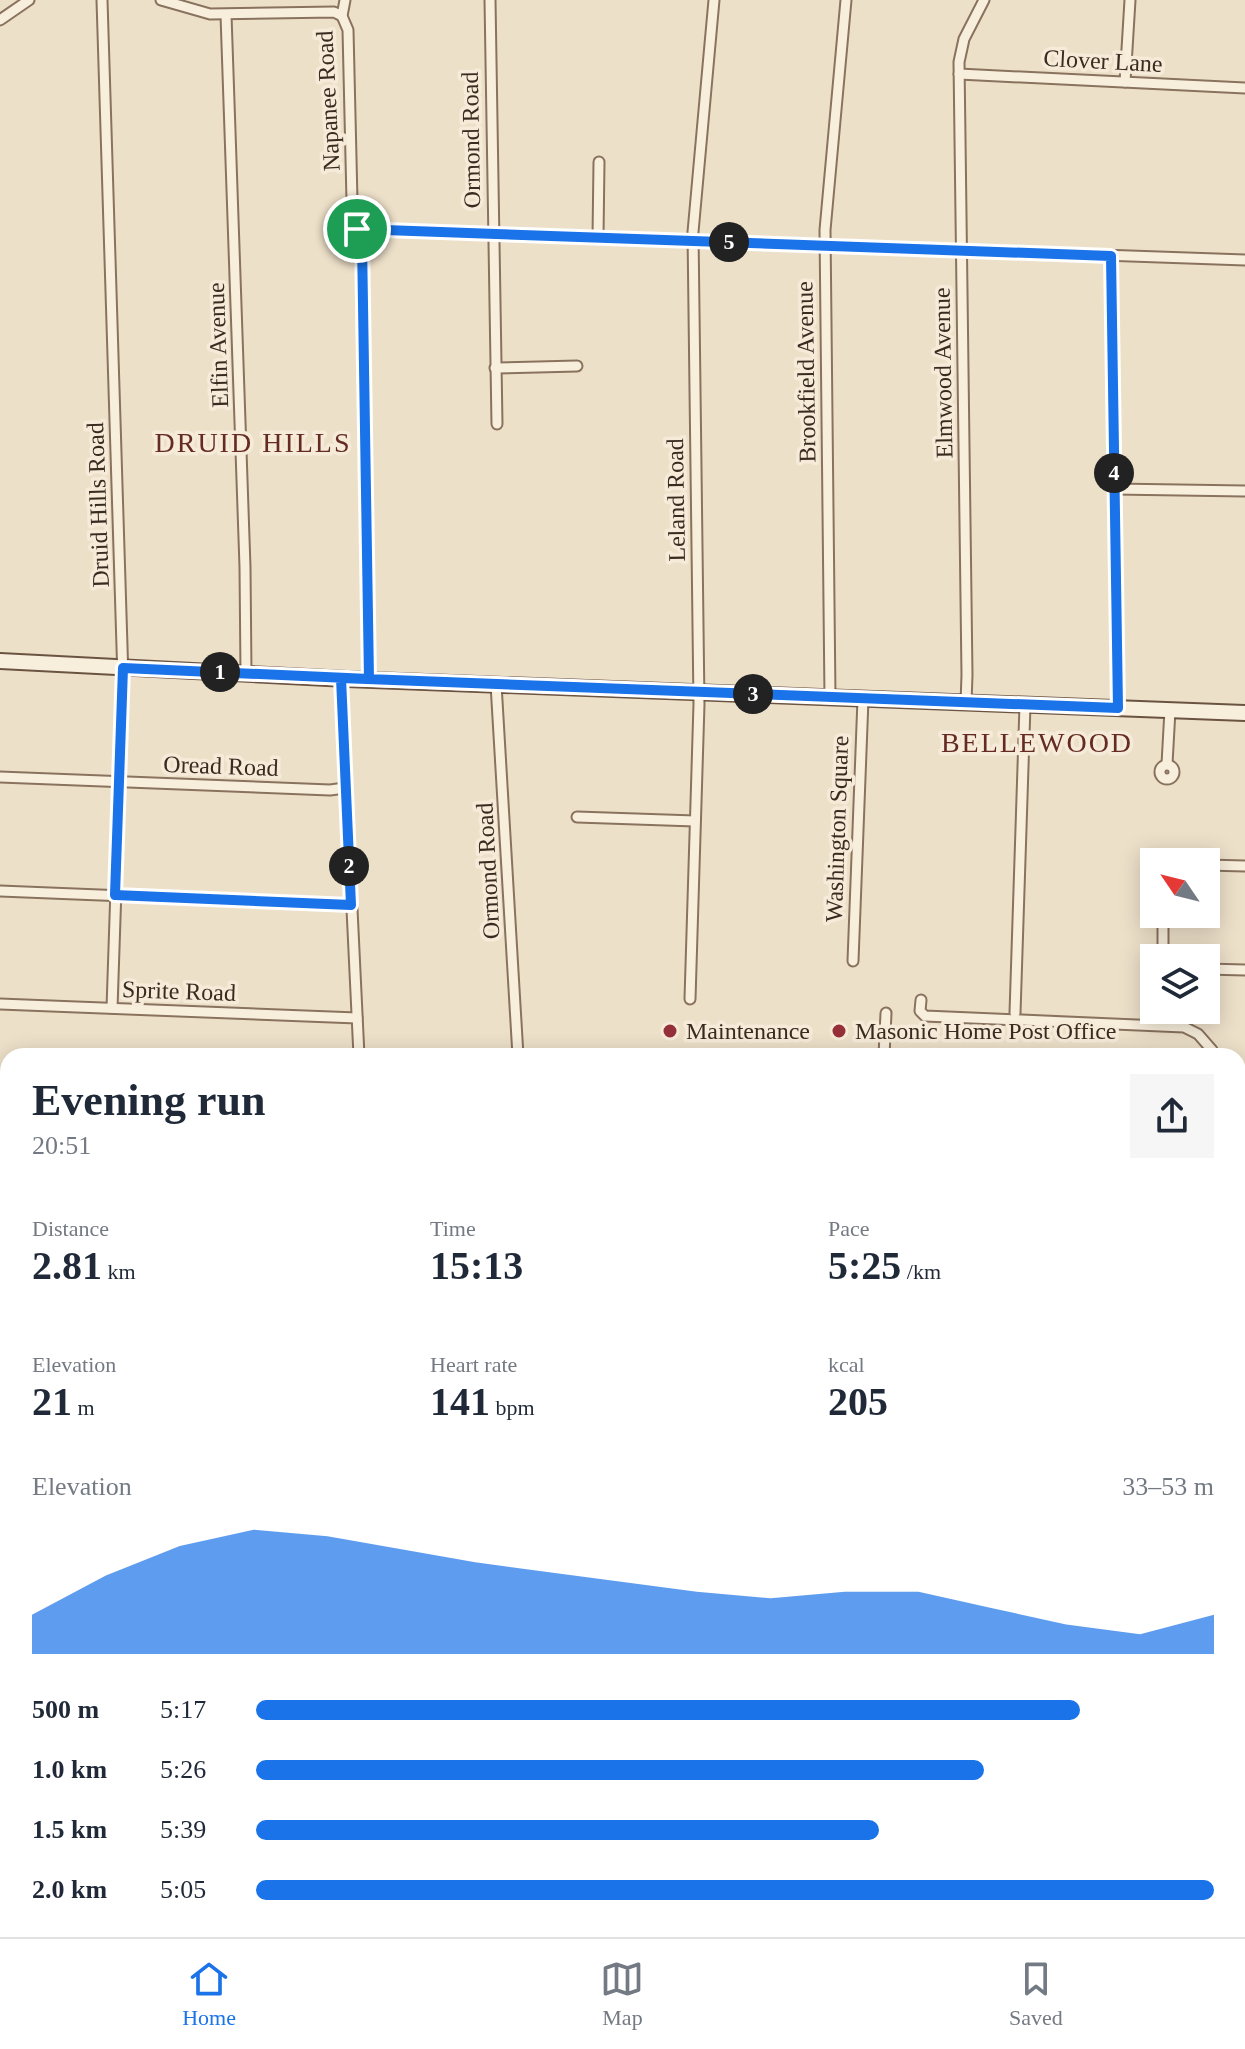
<!DOCTYPE html>
<html lang="en">
<head>
<meta charset="utf-8">
<style>
	body { margin:0; font-family:Georgia,serif; background:#f6f6f7; color:#1f2937; height:100vh; display:flex; flex-direction:column; font-size:30px; white-space:nowrap }
	* { box-sizing:border-box; margin:0 }
	p { font-size:26px; color:#747a83 }
	.icon { flex:none; width:44px; height:44px; fill:none; stroke:currentColor; stroke-width:2; stroke-linecap:round; stroke-linejoin:round }
	.map { position:relative; flex:1; overflow:hidden }
	.sheet { position:absolute; left:0px; top:1048px; width:1246px; height:890px; display:flex; flex-direction:column; background:#fff; border-radius:24px 24px 0 0; box-shadow:0 4px 20px #0003 }
	.sheet>* { flex:none }
	.needle { width:52px; rotate:305deg }
	.fabs { position:absolute; left:1140px; top:848px; display:grid; gap:16px }
	.fabs a { display:grid; place-items:center; width:80px; height:80px; border-radius:0px; background:#fff; box-shadow:0 4px 20px #0003; font-size:40px }
	.pin { position:absolute; display:grid; place-items:center; width:68px; height:68px; color:#fff; margin:-34px; border:4px solid #fff; border-radius:50%; box-shadow:0 2px 8px #0007 }
	.km { position:absolute; width:40px; height:40px; margin:-20px; border-radius:50%; background:#222; color:#fff; font-size:22px; line-height:40px; text-align:center }
	.round { display:grid; place-items:center; flex:none; width:84px; height:84px; border-radius:0px; background:#f6f6f7 }
	.head { display:flex; align-items:center; justify-content:space-between; height:136px; padding:0 32px }
	h1 { font-size:44px; font-weight:800; line-height:60px }
	.figures { display:grid; grid-template-columns:repeat(3,1fr); gap:12px; height:136px; padding:8px 32px }
	.figures div { display:grid; align-content:center }
	.figures b { font-size:40px; font-weight:800 }
	.figures small { font-size:22px; font-weight:400 }
	.figures p { font-size:22px }
	.chart { height:224px; padding:16px 32px }
	.chart p { display:flex; justify-content:space-between }
	.chart svg { width:100%; height:144px; margin-top:8px; fill:#1a73e8; opacity:.7 }
	ul { padding:0 32px; list-style:none; font-size:26px }
	li { display:grid; grid-template-columns:128px 96px 1fr; align-items:center; height:60px }
	li i { height:20px; border-radius:10px; background:#1a73e8 }
	.tabs { display:flex; justify-content:space-around; align-items:center; height:112px; border-top:2px solid #e0e1e3; background:#fff; font-size:22px; color:#747a83 }
	.tabs a { display:grid; justify-items:center; gap:4px }
	.tabs .selected { color:#1a73e8 }
	.map>svg:first-child { display:block }
	.green { fill:#c9cb9d }
	.lines { fill:none; stroke-linecap:round; stroke-linejoin:round }
	.minor-casing { stroke:#89725e; stroke-width:13 }
	.secondary-casing { stroke:#6b5341; stroke-width:18 }
	.primary-casing { stroke:#574132; stroke-width:18 }
	.minor { stroke:#f8eedc; stroke-width:9 }
	.secondary { stroke:#f8eedc; stroke-width:14 }
	.primary { stroke:#eed1a3; stroke-width:14 }
	.rail-casing { stroke:#3a2b21; stroke-width:5 }
	.rail { stroke:#f5ebd8; stroke-width:2; stroke-dasharray:6; stroke-linecap:butt }
	.route-casing { stroke:#fff; stroke-width:16 }
	.route { stroke:#1a73e8; stroke-width:10 }
	.poi-dot { fill:#963038; stroke:#f5ebd8; stroke-width:3 }
	.labels { text-anchor:middle; stroke-width:7; stroke-linejoin:round; paint-order:stroke }
	.street-label { font-size:24px; fill:#3a2b21; stroke:#f5ebd8 }
	.poi-label { font-size:24px; fill:#3a2b21; stroke:#f5ebd8; text-anchor:start }
	.quarter-label { font-size:28px; letter-spacing:2px; fill:#652b22; stroke:#f5ebd8 }
</style>
</head>
<body>
<div class="map">
<svg width="1245" height="1937" viewBox="0 0 1245 1937">
	<rect width="100%" height="100%" fill="#ede0c9"/>
	<path class="green" d="M0 1885 8 1886V1930H17V1937H0Z"/>
	<g class="lines">
		<g class="minor-casing">
			<g id="minor">
				<path d="M102 0 123 679 112 1008"/>
				<path d="M161 0 210 14 334 12 342 16"/>
				<path d="M345 0 342 16 348 30 352 201 362 242 369 679"/>
				<path d="M490 0 497 424"/>
				<path d="M226 15 245 567 246 673"/>
				<path d="M0 20 29 0"/>
				<path d="M959 74 1245 88"/>
				<path d="M1125 82 1130 0"/>
				<path d="M357 229 1245 260"/>
				<path d="M598 237 599 162"/>
				<path d="M1111 256 1118 708"/>
				<path d="M495 368 577 366"/>
				<path d="M1114 489 1245 491"/>
				<path d="M341 678 359 1056"/>
				<path d="M496 684 518 1056"/>
				<path d="M830 697 825 230 846 0"/>
				<path d="M966 703 967 675 959 62 964 39 984 0"/>
				<path d="M1167 764 1170 710"/>
				<circle cx="1167" cy="772" r="7"/>
				<path d="M0 777 330 790 345 788"/>
				<path d="M577 817 695 821"/>
				<path d="M1206 865 1245 866"/>
				<path d="M0 891 351 905"/>
				<path d="M1163 914V958"/>
				<path d="M853 961 863 699"/>
				<path d="M1206 969 1245 970"/>
				<path d="M690 999 699 704 693 232 714 0"/>
				<path d="M921 1000 920 1011 925 1016 1184 1027 1198 1034 1212 1050"/>
				<path d="M0 1004 357 1018"/>
				<path d="M1015 1013 1025 705"/>
				<path d="M884 1056 886 1013"/>
				<path d="M1238 1231 1245 1233"/>
				<path d="M1238 1253 1245 1251"/>
				<path d="M0 1366 8 1365"/>
				<path d="M1238 1416H1245"/>
				<path d="M0 1461 8 1454"/>
				<path d="M1238 1551H1245"/>
				<path d="M1238 1667H1245"/>
				<path d="M0 1684 8 1677"/>
				<path d="M1238 1761H1245"/>
				<path d="M0 1781 8 1791"/>
				<path d="M1238 1861H1245"/>
				<path d="M702 1930 762 1937"/>
				<path d="M24 1937 25 1930"/>
				<path d="M229 1937V1930"/>
				<path d="M1127 1937 1128 1930"/>
			</g>
		</g>
		<g class="secondary-casing">
			<path id="secondary" d="M0 661 347 679 1245 713"/>
		</g>
		<g class="primary-casing">
			<g id="primary">
				<path d="M1238 1388 1245 1379"/>
				<path d="M771 1937 776 1930"/>
			</g>
		</g>
		<use href="#minor" class="minor"/>
		<use href="#secondary" class="secondary"/>
		<use href="#primary" class="primary"/>
		<g class="rail-casing">
			<g id="rail">
				<path d="M1238 1350 1245 1341"/>
				<path d="M739 1937 745 1930"/>
			</g>
		</g>
		<use href="#rail" class="rail"/>
	</g>
	<g class="lines">
		<g class="route-casing">
			<path id="route" d="M357 229 362 242 369 679 123 668 115 895 351 905 341 678 1118 708 1111 256 357 229"/>
		</g>
		<use href="#route" class="route"/>
	</g>
	<g class="poi-dot">
		<circle cx="670" cy="1031" r="8"/>
		<circle cx="839" cy="1031" r="8"/>
	</g>
	<g class="labels">
		<g class="street-label">
			<text transform="translate(1103 61) rotate(3)" y="8">Clover Lane</text>
			<text transform="translate(328 101) rotate(-93)" y="8">Napanee Road</text>
			<text transform="translate(471 140) rotate(-91)" y="8">Ormond Road</text>
			<text transform="translate(218 345) rotate(-92)" y="8">Elfin Avenue</text>
			<text transform="translate(806 372) rotate(-91)" y="8">Brookfield Avenue</text>
			<text transform="translate(943 373) rotate(-91)" y="8">Elmwood Avenue</text>
			<text transform="translate(676 500) rotate(-91)" y="8">Leland Road</text>
			<text transform="translate(98 505) rotate(-92)" y="8">Druid Hills Road</text>
			<text transform="translate(221 766) rotate(2)" y="8">Oread Road</text>
			<text transform="translate(837 829) rotate(-88)" y="8">Washington Square</text>
			<text transform="translate(488 871) rotate(-93)" y="8">Ormond Road</text>
			<text transform="translate(179 991) rotate(2)" y="8">Sprite Road</text>
		</g>
		<g class="poi-label">
			<text x="686" y="1039">Maintenance</text>
			<text x="855" y="1039">Masonic Home Post Office</text>
		</g>
		<g class="quarter-label">
			<text x="253" y="452">DRUID HILLS</text>
			<text x="1037" y="752">BELLEWOOD</text>
		</g>
	</g>
</svg>
<div class="fabs">
<a><svg class="needle" viewBox="-14 -14 28 28"><path d="M0-13l5 13h-10z" fill="#e53935"/><path d="M0 13l5-13h-10z" fill="#747a83"/></svg></a>
<a><svg class="icon" aria-label="layers" viewBox="0 0 24 24"><path d="M12 4l9 5-9 5-9-5zM3 14l9 5 9-5"/></svg></a>
</div>
<div class="pin" style="left:357px;top:229px;background:#1e9e55"><svg class="icon" aria-label="arrive" viewBox="0 0 24 24"><path d="M6 21V4h12l-3 4 3 4H6"/></svg></div>
<b class="km" style="left:220px;top:672px">1</b>
<b class="km" style="left:349px;top:866px">2</b>
<b class="km" style="left:753px;top:694px">3</b>
<b class="km" style="left:1114px;top:473px">4</b>
<b class="km" style="left:729px;top:242px">5</b>
<section class="sheet">
<div class="head"><div><h1>Evening run</h1><p>20:51</p></div><a class="round"><svg class="icon" aria-label="share" viewBox="0 0 24 24"><path d="M12 15V3M7 8l5-5 5 5M5 13v7h14v-7"/></svg></a></div>
<div class="figures">
<div><p>Distance</p><b>2.81<small> km</small></b></div>
<div><p>Time</p><b>15:13</b></div>
<div><p>Pace</p><b>5:25<small> /km</small></b></div>
</div>
<div class="figures">
<div><p>Elevation</p><b>21<small> m</small></b></div>
<div><p>Heart rate</p><b>141<small> bpm</small></b></div>
<div><p>kcal</p><b>205</b></div>
</div>
<div class="chart"><p><span>Elevation</span>33–53 m</p>
<svg viewBox="0 0 160 44" preserveAspectRatio="none"><path d="M0 44V32L10 20L20 11L30 6L40 8L50 12L60 16L70 19L80 22L90 25L100 27L110 25L120 25L130 30L140 35L150 38L160 32V44z"/></svg>
</div>
<ul>
<li><b>500 m</b>5:17<i style="width:86%"></i></li>
<li><b>1.0 km</b>5:26<i style="width:76%"></i></li>
<li><b>1.5 km</b>5:39<i style="width:65%"></i></li>
<li><b>2.0 km</b>5:05<i style="width:100%"></i></li>
</ul>
</section>
</div>
<nav class="tabs">
<a class="selected"><svg class="icon" aria-label="home" viewBox="0 0 24 24"><path d="M3 11l9-7 9 7M6 9v11h12V9"/></svg>Home</a>
<a><svg class="icon" aria-label="map" viewBox="0 0 24 24"><path d="M3 6l6-2 6 2 6-2v14l-6 2-6-2-6 2zM9 4v14M15 6v14"/></svg>Map</a>
<a><svg class="icon" aria-label="saved" viewBox="0 0 24 24"><path d="M7 4h10v16l-5-4-5 4z"/></svg>Saved</a>
</nav>
</body>
</html>
